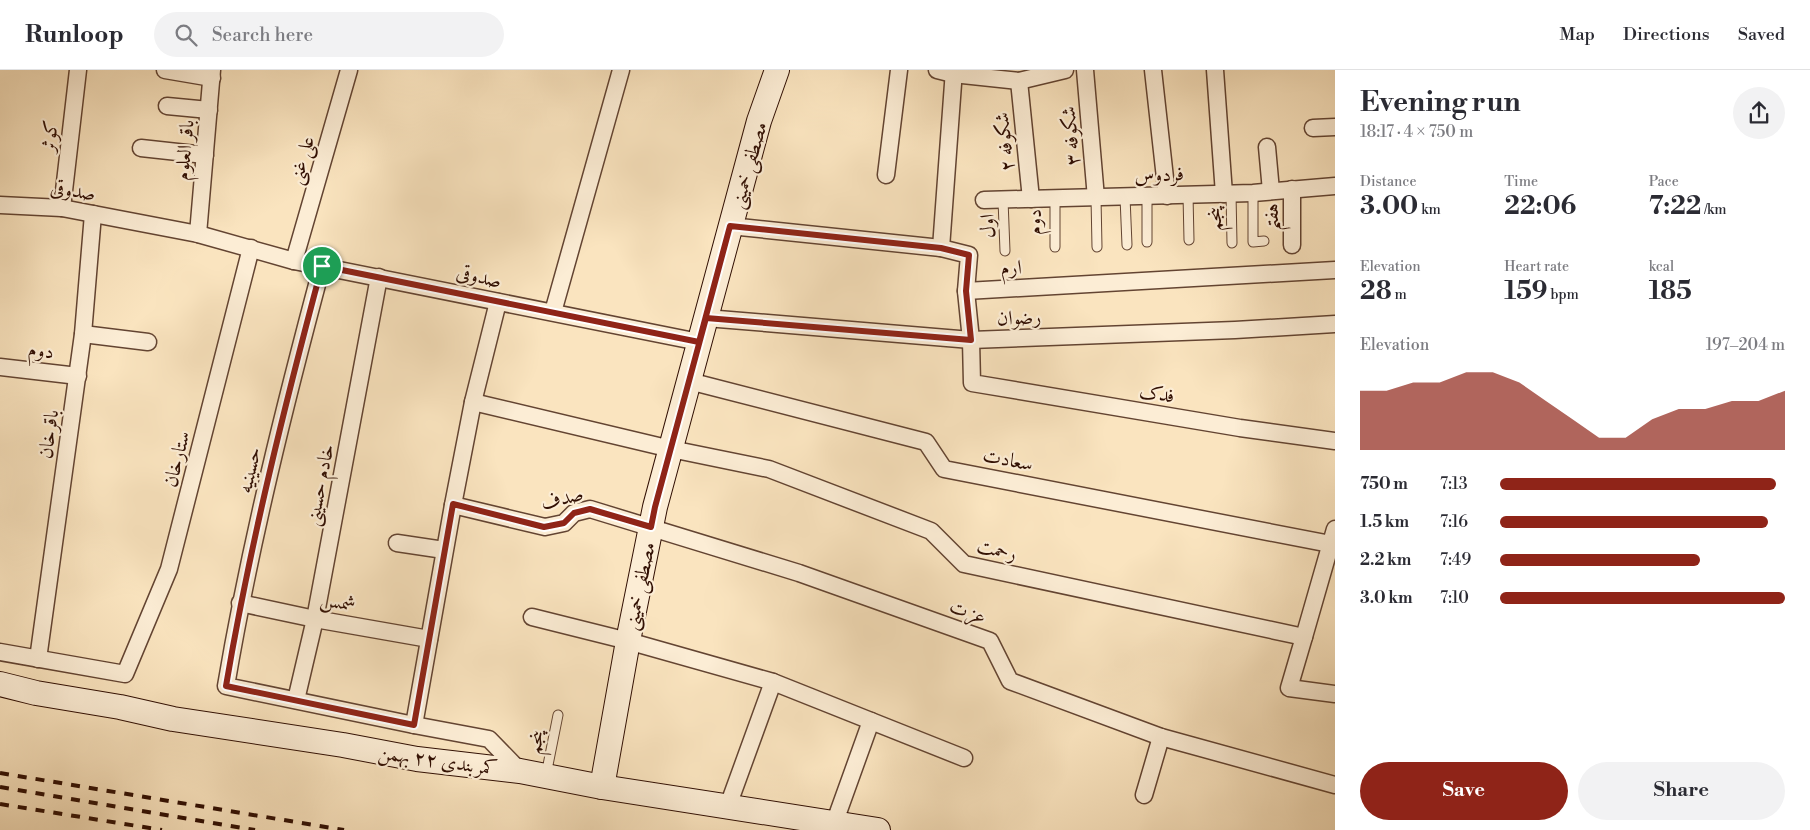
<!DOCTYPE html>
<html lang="en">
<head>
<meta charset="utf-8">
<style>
	body { margin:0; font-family:"Libre Bodoni",Amiri,serif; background:#f2f2f3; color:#2b2b33; height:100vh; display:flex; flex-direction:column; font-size:19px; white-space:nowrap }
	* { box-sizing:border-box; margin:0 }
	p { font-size:16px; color:#7c7c81 }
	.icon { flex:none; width:28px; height:28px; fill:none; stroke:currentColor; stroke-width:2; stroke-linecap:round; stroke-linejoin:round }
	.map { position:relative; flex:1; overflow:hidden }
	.details { display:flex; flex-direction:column; background:#fff; width:475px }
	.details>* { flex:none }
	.pin { position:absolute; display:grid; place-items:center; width:42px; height:42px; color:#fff; margin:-21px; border:2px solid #fff; border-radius:50%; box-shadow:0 1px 5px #0007 }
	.round { display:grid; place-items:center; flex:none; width:52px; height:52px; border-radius:26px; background:#f2f2f3 }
	.summary { display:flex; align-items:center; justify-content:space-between; height:85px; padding:0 25px }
	h1 { font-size:28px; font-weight:700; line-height:38px }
	.stats { display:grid; grid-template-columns:repeat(3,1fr); gap:8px; height:85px; padding:5px 25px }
	.stats div { display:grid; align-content:center }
	.stats b { font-size:25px; font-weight:700 }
	.stats small { font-size:14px; font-weight:400 }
	.stats p { font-size:14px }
	.chart { height:140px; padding:10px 25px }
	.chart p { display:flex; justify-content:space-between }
	.chart svg { width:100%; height:90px; margin-top:5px; fill:#8f2418; opacity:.7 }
	.primary-button { display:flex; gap:10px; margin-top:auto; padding:10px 25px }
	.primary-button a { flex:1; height:58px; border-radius:30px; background:#8f2418; color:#fff; font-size:20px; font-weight:700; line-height:58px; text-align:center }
	.primary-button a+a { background:#f2f2f3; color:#2b2b33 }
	ul { padding:0 25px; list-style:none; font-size:16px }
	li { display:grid; grid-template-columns:80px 60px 1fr; align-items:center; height:38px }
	li i { height:12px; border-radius:6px; background:#8f2418 }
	header { display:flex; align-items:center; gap:30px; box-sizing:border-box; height:70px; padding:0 25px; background:#fff; border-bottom:1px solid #e1e1e2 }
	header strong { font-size:24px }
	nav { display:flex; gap:28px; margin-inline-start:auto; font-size:18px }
	.search { width:350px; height:45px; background:#f2f2f3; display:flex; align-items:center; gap:12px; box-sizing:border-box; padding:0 18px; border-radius:28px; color:#7c7c81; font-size:19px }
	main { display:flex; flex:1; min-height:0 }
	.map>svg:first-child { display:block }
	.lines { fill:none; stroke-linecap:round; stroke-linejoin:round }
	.lane-casing { stroke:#634432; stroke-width:11 }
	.street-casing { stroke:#634432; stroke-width:19 }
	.secondary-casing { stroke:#310f03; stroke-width:26 }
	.lane { stroke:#fcedd5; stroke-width:9 }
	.street { stroke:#fcedd5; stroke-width:16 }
	.secondary { stroke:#fcedd5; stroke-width:24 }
	.rail { stroke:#310f03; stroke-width:4; stroke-dasharray:9 9; stroke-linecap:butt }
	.route-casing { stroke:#fff; stroke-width:10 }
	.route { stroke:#8f2418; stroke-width:6 }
	.labels { text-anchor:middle; stroke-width:4.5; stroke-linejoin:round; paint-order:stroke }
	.street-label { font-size:20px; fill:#310f03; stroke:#fcedd5 }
</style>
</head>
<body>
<header>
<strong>Runloop</strong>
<div class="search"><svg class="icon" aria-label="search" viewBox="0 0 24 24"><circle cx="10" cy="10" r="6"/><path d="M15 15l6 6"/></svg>Search here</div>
<nav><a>Map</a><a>Directions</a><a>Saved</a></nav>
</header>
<main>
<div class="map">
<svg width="1335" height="760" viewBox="0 0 1335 760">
	<rect width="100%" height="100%" fill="#fae4bf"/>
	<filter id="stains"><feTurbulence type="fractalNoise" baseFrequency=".004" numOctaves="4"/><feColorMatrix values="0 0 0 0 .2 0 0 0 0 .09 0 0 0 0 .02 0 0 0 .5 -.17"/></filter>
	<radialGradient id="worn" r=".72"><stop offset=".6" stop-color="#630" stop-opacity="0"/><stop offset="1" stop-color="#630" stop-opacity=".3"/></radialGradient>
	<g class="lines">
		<g class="lane-casing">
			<g id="lane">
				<path d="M1253 123V172L1264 171"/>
				<path d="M1231 124 1232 173"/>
				<path d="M1188 125 1189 170"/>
				<path d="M1147 126V172"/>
				<path d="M1125 127 1127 175"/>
				<path d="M1096 128 1097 177"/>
				<path d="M1003 130 1005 181"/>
				<path d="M1055 177V128"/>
				<path d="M546 705 558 645"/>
			</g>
		</g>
		<g class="street-casing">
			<g id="street">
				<path d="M165 0 212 8"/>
				<path d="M937 0 953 4 1019 11 1065 0"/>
				<path d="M1085 0 1096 128"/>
				<path d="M1153 0 1167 126"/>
				<path d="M1215 0 1224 124"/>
				<path d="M1019 11 1031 129"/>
				<path d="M167 36 209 40"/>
				<path d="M1313 58 1335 57"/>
				<path d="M1267 77 1271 121"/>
				<path d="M141 78 205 85"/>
				<path d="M886 105 899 0"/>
				<path d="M1292 119V175"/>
				<path d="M984 130 1253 123 1335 116"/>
				<path d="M0 135 62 138 198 164 294 191 699 272"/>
				<path d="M62 138 78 0"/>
				<path d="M730 156 941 178 969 185 966 221 1335 200"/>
				<path d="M198 164 212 0"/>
				<path d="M941 178 954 0"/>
				<path d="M294 191 349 0"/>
				<path d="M322 196C285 334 250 474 226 616L414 655 489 669 520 701"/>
				<path d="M966 221 971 270 972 313 1240 358 1335 371"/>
				<path d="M553 242 621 0"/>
				<path d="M706 248 971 270 1235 260 1335 254"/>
				<path d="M83 264 148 272"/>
				<path d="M0 297 78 306"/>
				<path d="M689 311 926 372 944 399 1335 475"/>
				<path d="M473 332 671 379 769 399 931 461 964 494 1304 567 1289 618 1335 624"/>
				<path d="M453 435 545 457 564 453 574 443 590 439 799 503 990 571 1010 611 1161 667 1335 715"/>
				<path d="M397 473 444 480"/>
				<path d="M240 533 315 549 429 569"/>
				<path d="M532 547 628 571 773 612 964 688"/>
				<path d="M1304 567 1335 459"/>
				<path d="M0 582 125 604 169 499 251 178"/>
				<path d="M38 589 83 264 93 144"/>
				<path d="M296 630 315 549 379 207"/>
				<path d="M414 655 453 435 473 332 498 232"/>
				<path d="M1144 725 1161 667"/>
				<path d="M728 736 773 612"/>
				<path d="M834 754 871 651"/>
			</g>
		</g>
		<g class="secondary-casing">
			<g id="secondary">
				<path d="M0 614 36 623 120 637 173 649 343 675 417 689 520 701 602 717 878 760"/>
				<path d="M602 717 628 571 655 437 759 51 777 0"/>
			</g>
		</g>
		<use href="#lane" class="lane"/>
		<use href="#street" class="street"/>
		<use href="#secondary" class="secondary"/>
		<g class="rail">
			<path d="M0 703 344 760"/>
			<path d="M0 717 255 760"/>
			<path d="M0 734 162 760"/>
		</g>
	</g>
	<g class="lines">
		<g class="route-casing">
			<path id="route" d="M322 196C285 334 250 474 226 616L414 655 453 434 544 457 564 453 574 443 590 439 651 457 655 437 706 248 971 270 966 221 969 185 941 178 730 156 699 272 322 196"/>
		</g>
		<use href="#route" class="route"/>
	</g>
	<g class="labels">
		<g class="street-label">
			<text transform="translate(49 66) rotate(-83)" y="7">کوثر</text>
			<text transform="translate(1070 66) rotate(-95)" y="7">شکوفه ۳</text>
			<text transform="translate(1004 72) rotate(-96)" y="7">شکوفه ۲</text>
			<text transform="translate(184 80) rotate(-85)" y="7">باقر العلوم</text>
			<text transform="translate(301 90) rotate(-74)" y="7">علی غنی</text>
			<text transform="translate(748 95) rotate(-74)" y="7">مصطفی خمینی</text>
			<text transform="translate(1159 104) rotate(-2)" y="7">فردوس</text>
			<text transform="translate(73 120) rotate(8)" y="7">صدوقی</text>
			<text transform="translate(1271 147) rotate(-90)" y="7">هفتم</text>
			<text transform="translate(1214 149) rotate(-91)" y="7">پنجم</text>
			<text transform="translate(1034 152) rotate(-90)" y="7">دوم</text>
			<text transform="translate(987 156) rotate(-92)" y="7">اول</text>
			<text transform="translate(1011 197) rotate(-3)" y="7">ارم</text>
			<text transform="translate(479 206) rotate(12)" y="7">صدوقی</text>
			<text transform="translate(1019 247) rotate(-2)" y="7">رضوان</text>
			<text transform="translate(41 280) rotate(6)" y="7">دوم</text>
			<text transform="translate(1157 323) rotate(9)" y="7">فدک</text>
			<text transform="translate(48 364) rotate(-82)" y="7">باقرخان</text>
			<text transform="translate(176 389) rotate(-76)" y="7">ستارخان</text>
			<text transform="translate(1008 389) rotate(11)" y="7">سعادت</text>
			<text transform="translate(249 400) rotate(-77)" y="7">حسینیه</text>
			<text transform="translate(319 415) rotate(-79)" y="7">خادم حسینی</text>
			<text transform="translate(562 428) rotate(-15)" y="7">صدف</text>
			<text transform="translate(997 479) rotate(13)" y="7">رحمت</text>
			<text transform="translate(639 516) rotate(-78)" y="7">مصطفی خمینی</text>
			<text transform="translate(338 531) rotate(10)" y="7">شمس</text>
			<text transform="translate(968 541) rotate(20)" y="7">عزت</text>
			<text transform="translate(535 672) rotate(-79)" y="7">پنجم</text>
			<text transform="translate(438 690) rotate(8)" y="7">کمربندی ۲۲ بهمن</text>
		</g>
	</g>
	<rect width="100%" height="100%" filter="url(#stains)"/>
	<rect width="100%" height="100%" fill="url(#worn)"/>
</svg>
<div class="pin" style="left:322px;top:196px;background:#1e9e55"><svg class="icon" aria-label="arrive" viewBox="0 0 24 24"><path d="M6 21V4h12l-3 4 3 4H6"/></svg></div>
</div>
<section class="details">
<div class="summary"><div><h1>Evening run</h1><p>18:17 · 4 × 750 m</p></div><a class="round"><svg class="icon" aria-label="share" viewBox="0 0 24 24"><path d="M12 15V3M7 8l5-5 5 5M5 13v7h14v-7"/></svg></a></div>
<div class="stats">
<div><p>Distance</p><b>3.00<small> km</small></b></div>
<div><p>Time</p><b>22:06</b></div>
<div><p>Pace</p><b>7:22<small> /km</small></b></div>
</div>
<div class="stats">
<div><p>Elevation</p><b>28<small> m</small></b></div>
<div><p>Heart rate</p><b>159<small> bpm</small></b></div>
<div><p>kcal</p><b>185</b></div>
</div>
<div class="chart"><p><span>Elevation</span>197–204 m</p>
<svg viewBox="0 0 160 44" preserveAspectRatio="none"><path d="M0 44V15L10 15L20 11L30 11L40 6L50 6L60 11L70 20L80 29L90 38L100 38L110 29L120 24L130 24L140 20L150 20L160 15V44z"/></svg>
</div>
<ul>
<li><b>750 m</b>7:13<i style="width:97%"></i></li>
<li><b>1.5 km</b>7:16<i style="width:94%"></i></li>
<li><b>2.2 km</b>7:49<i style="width:70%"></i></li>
<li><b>3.0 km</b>7:10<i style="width:100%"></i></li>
</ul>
<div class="primary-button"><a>Save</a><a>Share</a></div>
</section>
</main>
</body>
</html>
